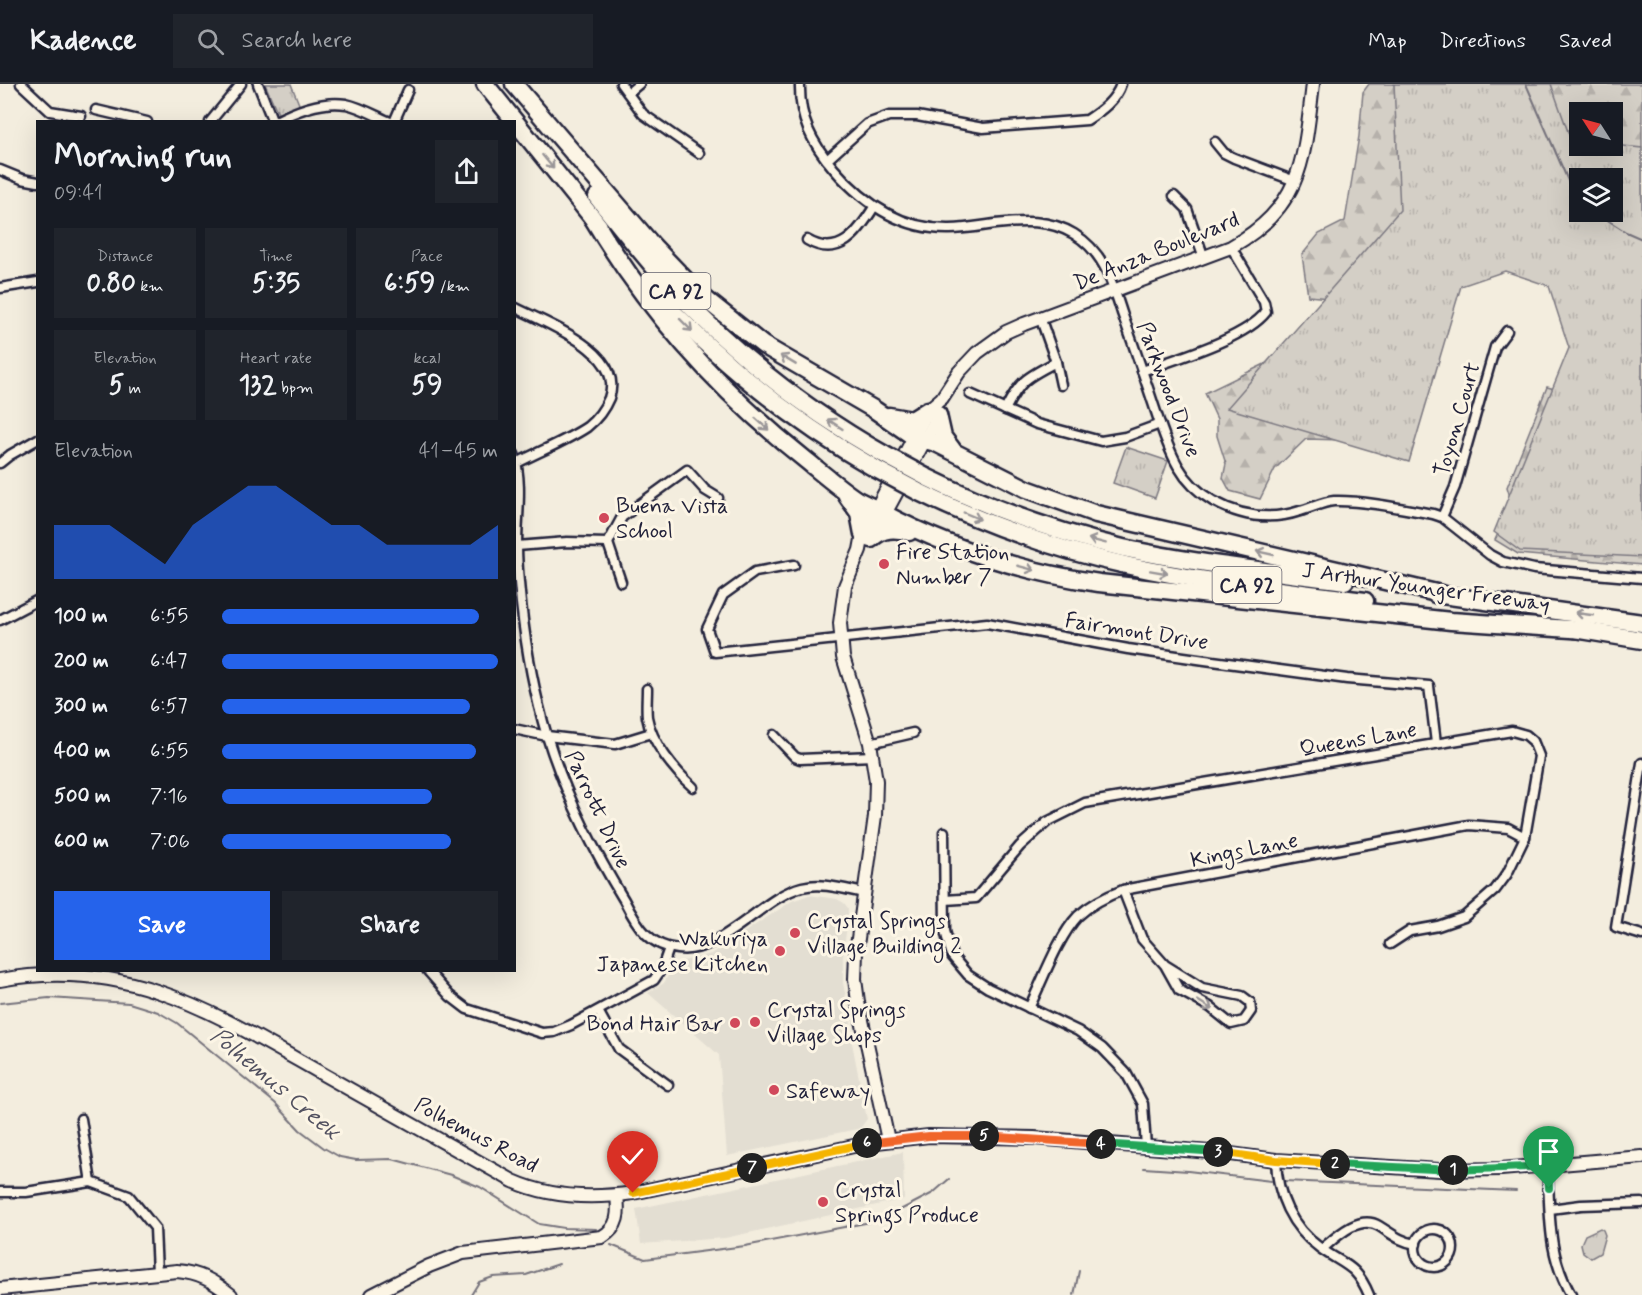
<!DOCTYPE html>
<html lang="en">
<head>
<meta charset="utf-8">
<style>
	body { margin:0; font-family:Mynerve,sans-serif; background:#20242c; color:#f1f3f6; height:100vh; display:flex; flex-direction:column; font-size:22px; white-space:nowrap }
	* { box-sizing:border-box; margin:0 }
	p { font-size:20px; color:#9ea1a6 }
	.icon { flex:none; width:33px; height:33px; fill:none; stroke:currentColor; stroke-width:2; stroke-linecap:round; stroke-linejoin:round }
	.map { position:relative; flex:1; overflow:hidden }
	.side { position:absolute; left:36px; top:36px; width:480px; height:852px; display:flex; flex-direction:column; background:#171b24; border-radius:0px; box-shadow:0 6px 24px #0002 }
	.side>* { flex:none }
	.needle { width:39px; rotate:306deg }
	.buttons { position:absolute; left:1569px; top:18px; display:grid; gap:12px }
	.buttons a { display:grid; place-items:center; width:54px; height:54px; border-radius:0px; background:#171b24; box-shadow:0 6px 24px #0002; font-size:30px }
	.pin { position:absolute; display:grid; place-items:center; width:51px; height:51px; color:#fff; margin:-62px -26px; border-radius:50% 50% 50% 0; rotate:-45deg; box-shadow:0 0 6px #0007 }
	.pin .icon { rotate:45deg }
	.km { position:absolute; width:30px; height:30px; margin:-15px; border-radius:50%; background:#222; color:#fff; font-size:16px; line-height:30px; text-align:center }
	.round { display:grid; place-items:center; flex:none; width:63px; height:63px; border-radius:0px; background:#20242c }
	.summary { display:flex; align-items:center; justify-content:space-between; height:102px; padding:0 18px }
	h1 { font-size:33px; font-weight:700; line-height:45px }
	.metrics { display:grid; grid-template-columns:repeat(3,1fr); gap:9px; height:102px; padding:6px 18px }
	.metrics div { display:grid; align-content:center; border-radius:0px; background:#20242c; text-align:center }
	.metrics b { font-size:26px; font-weight:700 }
	.metrics small { font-size:16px; font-weight:400 }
	.metrics p { font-size:16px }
	.chart { height:168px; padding:12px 18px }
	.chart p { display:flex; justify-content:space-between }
	.chart svg { width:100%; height:108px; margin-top:6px; fill:#2563eb; opacity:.7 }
	.primary-button { display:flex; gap:12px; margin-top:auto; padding:12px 18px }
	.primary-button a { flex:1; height:69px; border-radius:0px; background:#2563eb; color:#fff; font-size:24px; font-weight:700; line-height:69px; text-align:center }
	.primary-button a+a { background:#20242c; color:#f1f3f6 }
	ul { padding:0 18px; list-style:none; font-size:20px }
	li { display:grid; grid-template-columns:96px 72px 1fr; align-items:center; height:45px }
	li i { height:15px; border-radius:8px; background:#2563eb }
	header { display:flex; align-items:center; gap:36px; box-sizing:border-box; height:84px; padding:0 30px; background:#171b24; border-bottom:2px solid #363941 }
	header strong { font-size:28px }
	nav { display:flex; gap:33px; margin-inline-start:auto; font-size:21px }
	.search { width:420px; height:54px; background:#20242c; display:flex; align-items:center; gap:15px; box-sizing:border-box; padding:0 21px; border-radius:0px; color:#9ea1a6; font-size:22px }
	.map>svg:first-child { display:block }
	.built { fill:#e3ded2 }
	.forest { fill:url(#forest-firs); stroke:#7b7880; stroke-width:1.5; fill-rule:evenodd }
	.park { fill:url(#park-tufts); stroke:#7b7880; stroke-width:1.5; fill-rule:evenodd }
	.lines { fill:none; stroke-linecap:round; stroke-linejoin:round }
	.stream { stroke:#75727b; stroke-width:2 }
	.street-casing { stroke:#22223b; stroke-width:13 }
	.secondary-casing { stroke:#22223b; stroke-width:16 }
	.highway-casing { stroke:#22223b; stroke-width:21 }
	.street { stroke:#fcf5e5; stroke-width:8 }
	.secondary { stroke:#fcf5e5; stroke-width:12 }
	.highway { stroke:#fcf5e5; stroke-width:16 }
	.highway-bridge-casing { stroke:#22223b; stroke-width:21; stroke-linecap:butt }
	.highway-bridge { stroke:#fcf5e5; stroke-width:16 }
	.oneway { stroke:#9a9698 }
	.split-1-casing { stroke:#fff; stroke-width:12 }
	.split-2-casing { stroke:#fff; stroke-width:12 }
	.split-3-casing { stroke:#fff; stroke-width:12 }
	.split-4-casing { stroke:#fff; stroke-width:12 }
	.split-5-casing { stroke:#fff; stroke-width:12 }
	.split-6-casing { stroke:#fff; stroke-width:12 }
	.split-7-casing { stroke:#fff; stroke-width:12 }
	.split-8-casing { stroke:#fff; stroke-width:12 }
	.split-1 { stroke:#22a559; stroke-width:8 }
	.split-2 { stroke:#22a559; stroke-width:8 }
	.split-3 { stroke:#f5b400; stroke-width:8 }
	.split-4 { stroke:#22a559; stroke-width:8 }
	.split-5 { stroke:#f0652b; stroke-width:8 }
	.split-6 { stroke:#f0652b; stroke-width:8 }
	.split-7 { stroke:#f5b400; stroke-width:8 }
	.split-8 { stroke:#f5b400; stroke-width:8 }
	.poi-dot { fill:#d1495b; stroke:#fcf5e5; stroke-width:2 }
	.labels { text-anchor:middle; stroke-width:6; stroke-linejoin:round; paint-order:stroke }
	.shield { fill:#fcf5e5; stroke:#63616e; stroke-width:1.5 }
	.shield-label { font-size:21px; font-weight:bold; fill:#22223b }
	.street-label { font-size:22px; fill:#22223b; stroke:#fcf5e5 }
	.poi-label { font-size:22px; fill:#22223b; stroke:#fcf5e5; text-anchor:start }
	.water-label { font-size:24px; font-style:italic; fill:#525160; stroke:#fcf5e5 }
</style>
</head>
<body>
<header>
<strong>Kadence</strong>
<div class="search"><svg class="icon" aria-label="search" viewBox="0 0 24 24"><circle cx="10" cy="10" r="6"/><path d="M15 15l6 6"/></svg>Search here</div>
<nav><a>Map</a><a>Directions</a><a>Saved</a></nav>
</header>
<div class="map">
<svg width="1642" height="1211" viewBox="0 0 1642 1211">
	<defs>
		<pattern id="forest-firs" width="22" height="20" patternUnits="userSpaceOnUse" patternTransform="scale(1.5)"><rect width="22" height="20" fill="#d4cfc6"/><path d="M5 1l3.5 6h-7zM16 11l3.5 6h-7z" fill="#b6b1ab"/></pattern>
		<pattern id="park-tufts" width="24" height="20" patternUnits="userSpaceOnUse" patternTransform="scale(1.5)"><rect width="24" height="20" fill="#d4cfc6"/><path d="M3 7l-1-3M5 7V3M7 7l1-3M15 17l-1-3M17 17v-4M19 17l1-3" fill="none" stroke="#b6b1ab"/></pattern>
	</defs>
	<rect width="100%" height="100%" fill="#f3edde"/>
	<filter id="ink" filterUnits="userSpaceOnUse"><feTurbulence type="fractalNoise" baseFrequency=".0167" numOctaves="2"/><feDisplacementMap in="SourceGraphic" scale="12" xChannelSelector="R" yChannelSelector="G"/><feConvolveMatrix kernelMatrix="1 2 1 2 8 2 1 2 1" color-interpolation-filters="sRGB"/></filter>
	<g filter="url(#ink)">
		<g class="built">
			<path d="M809 811 837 815 844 819 848 824V832L843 873V899L851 939 852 959 867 1035 861 1043 857 1045 727 1072 719 971 648 909 664 899 675 879 711 870 792 817Z"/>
			<path d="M903 1068 904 1115 725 1154 641 1160 636 1125Z"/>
		</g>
		<path class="forest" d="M1369 0H1642V481L1518 470 1495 456 1512 419 1507 403 1547 303 1574 310 1606 242 1527 177 1459 197 1343 356 1306 355 1275 385 1260 415 1230 407 1223 394 1226 380 1217 352V335L1205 309 1275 275 1341 215 1308 212 1302 171 1319 150 1345 137 1359 52 1363 8ZM1580 28H1612V62H1580ZM1580 94H1612V128H1580Z"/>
		<g class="park">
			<path d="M265 0H291L301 25 280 34Z"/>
			<path d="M1394 0H1551L1571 56 1579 57 1580 62 1613 61 1642 64V473L1520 467 1494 448 1569 264 1549 202 1505 187 1461 202 1409 378 1227 324 1400 126ZM1612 94V128H1580V94Z"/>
			<path d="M1126 363 1168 377 1155 414 1113 399Z"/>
			<path d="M1600 1144 1603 1146 1605 1151 1600 1169 1591 1174 1583 1168 1581 1160 1585 1151Z"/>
		</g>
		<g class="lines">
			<g class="stream">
				<path d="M1526 0 1569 99 1580 113"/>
				<path d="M1595 128 1626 148 1642 155"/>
				<path d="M0 919 49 914 129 919 158 928 177 939 275 1019 300 1046 324 1064 340 1073 356 1076 392 1075 451 1091 480 1103 539 1140 564 1144 596 1145"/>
				<path d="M1144 1084 1188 1087 1271 1097"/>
				<path d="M1284 1097 1516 1107"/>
				<path d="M611 1161 645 1175 745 1162 881 1136 933 1109 949 1095"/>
				<path d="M471 1211 479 1198 493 1193 526 1191 559 1180"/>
				<path d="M1074 1211 1079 1187"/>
			</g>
			<g class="street-casing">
				<g id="street">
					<path d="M21 0 50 27 81 32"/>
					<path d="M258 0 273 38"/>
					<path d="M621 0 643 30 699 69"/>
					<path d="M800 0C799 35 812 59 834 85 865 121 902 146 950 145 965 145 981 142 995 140 1023 137 1049 135 1074 150 1104 168 1112 198 1122 229 1133 259 1143 289 1153 319 1160 340 1167 363 1178 382 1186 396 1199 409 1213 417 1240 432 1270 437 1300 427 1312 424 1322 418 1334 417 1362 416 1405 425 1433 430L1442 433 1490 471 1503 478 1534 485 1642 494"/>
					<path d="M628 9 639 0"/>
					<path d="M96 26 147 38"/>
					<path d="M210 38 241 0"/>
					<path d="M274 38C295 27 321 16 346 20 361 23 376 32 390 38"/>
					<path d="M394 38 408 6"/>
					<path d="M1215 58 1224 69 1234 74 1295 97"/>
					<path d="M827 76 867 40 889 32H917L983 44 1087 36C1101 27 1116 16 1121 0"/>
					<path d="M0 86 22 95 38 98"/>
					<path d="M1174 112 1187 125 1204 174"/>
					<path d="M807 156C839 175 858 149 874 123"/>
					<path d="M0 204 38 198"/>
					<path d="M514 223C545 239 626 268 609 314 604 326 597 335 587 343 566 357 540 367 517 379"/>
					<path d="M1056 278 1061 301"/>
					<path d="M1142 287C1175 275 1245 255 1266 228L1264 218 1231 163"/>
					<path d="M970 310 1037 340 1101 357 1125 353 1160 340"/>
					<path d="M1005 326C1020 296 1027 293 1056 278L1040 233"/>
					<path d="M514 370C523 400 517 431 517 461 517 480 519 500 521 519 526 564 534 609 547 652 564 707 594 767 624 816 630 828 637 841 646 850 655 859 666 864 678 865 721 871 762 813 802 803 822 798 844 805 864 809"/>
					<path d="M0 379 10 371 38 355"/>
					<path d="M1442 433 1455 403 1495 263 1507 247"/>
					<path d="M517 462 567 458 608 459"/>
					<path d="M794 481 755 488 723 511 707 545 715 568 987 539 1128 565 1205 576 1347 595 1429 602 1436 659"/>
					<path d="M621 498 608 459 622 433 687 386 705 406 718 414"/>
					<path d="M0 536 38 516"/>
					<path d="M647 605C647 614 646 624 647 633 651 658 675 687 693 703"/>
					<path d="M514 645 547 652 615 660 651 649"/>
					<path d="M774 651 795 673 800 675 873 672"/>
					<path d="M870 659 913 649"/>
					<path d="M1642 679 1616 843 1642 851"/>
					<path d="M944 748 945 847 952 872 968 891 988 904 1078 947 1102 964 1126 989 1143 1020 1146 1063"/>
					<path d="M1123 806 1142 855 1165 881 1179 906 1210 923 1231 940 1244 937 1251 927 1250 918 1242 912 1202 904 1165 881"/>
					<path d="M945 816 976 814 1020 762 1047 738 1085 719 1512 647 1526 651 1533 657 1539 672 1525 753 1507 790 1495 806 1464 833 1438 842 1410 847 1390 860"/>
					<path d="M427 886 450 912 467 925 542 949 554 948 571 941 654 896 662 884 669 864"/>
					<path d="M1029 924C1042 898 1058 853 1078 832 1091 820 1107 812 1123 806L1469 741 1508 744 1525 753"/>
					<path d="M598 927 619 965 668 1001"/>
					<path d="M81 1035 91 1098"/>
					<path d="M1276 1076C1277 1111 1291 1143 1320 1164 1345 1182 1356 1180 1369 1211"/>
					<path d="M1547 1082C1551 1130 1546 1167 1571 1211"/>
					<path d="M0 1108H26L91 1098 129 1112 155 1144 157 1189"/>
					<path d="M1550 1125 1581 1121 1642 1119"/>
					<circle cx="1434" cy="1164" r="19"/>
					<path d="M1322 1165C1336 1153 1359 1130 1379 1142 1392 1150 1401 1158 1416 1160"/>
				</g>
			</g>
			<g class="secondary-casing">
				<g id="secondary">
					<path d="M873 452 939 330"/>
					<path d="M0 896C128 873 213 928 319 988 383 1024 448 1061 513 1097 551 1114 592 1115 633 1109L868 1059 929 1052 1034 1054 1223 1069 1276 1076 1440 1086 1501 1085 1642 1073"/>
					<path d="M888 1056 858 918 855 895 856 869 875 732 876 697 870 659 843 573 840 539 845 502 860 466 863 450 928 326 942 314 959 288 977 269 1006 248 1024 240 1231 163C1303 122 1304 75 1313 0"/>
					<path d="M0 1205 177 1187C200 1189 213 1197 231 1211"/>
					<path d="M372 1211 429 1182 463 1169 602 1153C619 1143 619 1129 617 1111"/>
				</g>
			</g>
			<g class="highway-casing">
				<g id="highway">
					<path d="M485 0 599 142"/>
					<path d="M514 0 653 162 699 210 763 261 875 326 914 353 936 359 1027 405 1096 430 1445 511"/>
					<path d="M597 113C620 142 643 171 667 198 730 266 804 325 885 371"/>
					<path d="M592 133C648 228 721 309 807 377 823 390 839 404 857 416 865 420 873 423 881 428 950 465 1022 488 1099 499L1451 537 1586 546"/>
					<path d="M648 201C714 274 791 336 876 385"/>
					<path d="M938 331 943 353 952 365"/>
					<path d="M889 332 912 336 928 326"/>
					<path d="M926 393C989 424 1055 448 1123 464 1196 480 1271 487 1345 497"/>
					<path d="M919 408C986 441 1057 466 1130 482 1207 499 1287 506 1365 517"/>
					<path d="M847 412 859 429 863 450"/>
					<path d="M871 455C883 444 894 444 909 448"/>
					<path d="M1435 510 1642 539"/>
					<path d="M1575 545 1642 556"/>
				</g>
			</g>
			<use href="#street" class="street"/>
			<use href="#secondary" class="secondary"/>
			<use href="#highway" class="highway"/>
			<g class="highway-bridge-casing">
				<g id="highway-bridge">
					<path d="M885 371 926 393"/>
					<path d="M876 385 919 408"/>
				</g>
			</g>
			<use href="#highway-bridge" class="highway-bridge"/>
		</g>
		<defs><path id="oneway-shaft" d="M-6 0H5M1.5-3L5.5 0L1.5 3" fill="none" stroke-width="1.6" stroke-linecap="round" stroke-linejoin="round" transform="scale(1.5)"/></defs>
		<g class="oneway">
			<use href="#oneway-shaft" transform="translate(548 78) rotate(51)"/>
			<use href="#oneway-shaft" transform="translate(686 241) rotate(45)"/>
			<use href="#oneway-shaft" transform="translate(788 276) rotate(-149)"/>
			<use href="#oneway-shaft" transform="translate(762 340) rotate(42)"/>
			<use href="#oneway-shaft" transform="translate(835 340) rotate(-147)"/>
			<use href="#oneway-shaft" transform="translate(972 432) rotate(23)"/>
			<use href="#oneway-shaft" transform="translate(1097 457) rotate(-165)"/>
			<use href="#oneway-shaft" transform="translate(1265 469) rotate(-167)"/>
			<use href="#oneway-shaft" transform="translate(1026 484) rotate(15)"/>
			<use href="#oneway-shaft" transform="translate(1159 488) rotate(10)"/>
			<use href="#oneway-shaft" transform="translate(1584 530) rotate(-172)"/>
			<use href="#oneway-shaft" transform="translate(1205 921) rotate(32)"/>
		</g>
	</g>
	<g class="lines" filter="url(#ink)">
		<g class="split-1-casing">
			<path id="split-1" d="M1453 1086 1548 1082 1549 1104"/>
		</g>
		<g class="split-2-casing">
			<path id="split-2" d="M1335 1080 1453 1086"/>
		</g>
		<g class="split-3-casing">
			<path id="split-3" d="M1218 1068 1276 1076 1335 1080"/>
		</g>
		<g class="split-4-casing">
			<path id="split-4" d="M1101 1060 1218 1068"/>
		</g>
		<g class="split-5-casing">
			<path id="split-5" d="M984 1052 1101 1060"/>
		</g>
		<g class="split-6-casing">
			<path id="split-6" d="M867 1059 929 1052H984"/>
		</g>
		<g class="split-7-casing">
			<path id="split-7" d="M752 1084 867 1059"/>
		</g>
		<g class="split-8-casing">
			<path id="split-8" d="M633 1109 752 1084"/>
		</g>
		<use href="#split-1" class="split-1"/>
		<use href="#split-2" class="split-2"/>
		<use href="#split-3" class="split-3"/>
		<use href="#split-4" class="split-4"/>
		<use href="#split-5" class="split-5"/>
		<use href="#split-6" class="split-6"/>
		<use href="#split-7" class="split-7"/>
		<use href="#split-8" class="split-8"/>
	</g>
	<g class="poi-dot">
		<circle cx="604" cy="434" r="6"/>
		<circle cx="884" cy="480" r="6"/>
		<circle cx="795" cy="849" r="6"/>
		<circle cx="780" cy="867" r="6"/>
		<circle cx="755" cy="938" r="6"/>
		<circle cx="735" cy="939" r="6"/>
		<circle cx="774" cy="1006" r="6"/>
		<circle cx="823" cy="1118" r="6"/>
	</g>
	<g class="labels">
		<g class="shield">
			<rect x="641.5" y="189" width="69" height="36" rx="4.5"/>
			<rect x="1212.5" y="483" width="69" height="36" rx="4.5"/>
		</g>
		<g class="shield-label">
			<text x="676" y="214">CA 92</text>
			<text x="1247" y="508">CA 92</text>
		</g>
		<g class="street-label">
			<text transform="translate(1156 166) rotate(-22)" y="8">De Anza Boulevard</text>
			<text transform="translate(1170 305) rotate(69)" y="8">Parkwood Drive</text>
			<text transform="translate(1456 335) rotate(-74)" y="8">Toyon Court</text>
			<text transform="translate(1426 502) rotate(8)" y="8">J Arthur Younger Freeway</text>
			<text transform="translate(1137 546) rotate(9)" y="8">Fairmont Drive</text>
			<text transform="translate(1358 654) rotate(-10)" y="8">Queens Lane</text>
			<text transform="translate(599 725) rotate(65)" y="8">Parrott Drive</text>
			<text transform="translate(1244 765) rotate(-11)" y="8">Kings Lane</text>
			<text transform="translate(477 1050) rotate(28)" y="8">Polhemus Road</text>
		</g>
		<g class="poi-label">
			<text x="616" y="429">Buena Vista<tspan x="616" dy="25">School</tspan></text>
			<text x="896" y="475">Fire Station<tspan x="896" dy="25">Number 7</tspan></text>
			<text x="807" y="844">Crystal Springs<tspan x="807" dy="25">Village Building 2</tspan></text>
			<text x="768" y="862" text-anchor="end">Wakuriya<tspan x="768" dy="25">Japanese Kitchen</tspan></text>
			<text x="767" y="933">Crystal Springs<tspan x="767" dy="25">Village Shops</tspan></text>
			<text x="723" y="947" text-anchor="end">Bond Hair Bar</text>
			<text x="786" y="1014">Safeway</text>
			<text x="835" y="1113">Crystal<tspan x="835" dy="25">Springs Produce</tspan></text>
		</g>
		<g class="water-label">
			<text transform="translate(276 999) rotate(40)" y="8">Polhemus Creek</text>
		</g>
	</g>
</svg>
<div class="buttons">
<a><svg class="needle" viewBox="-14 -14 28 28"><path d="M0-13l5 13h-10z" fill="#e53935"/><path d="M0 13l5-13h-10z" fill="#9ea1a6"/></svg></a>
<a><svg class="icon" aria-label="layers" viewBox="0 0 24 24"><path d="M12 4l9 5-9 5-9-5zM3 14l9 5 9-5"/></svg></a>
</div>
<div class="pin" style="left:1549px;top:1104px;background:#1e9e55"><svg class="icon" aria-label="arrive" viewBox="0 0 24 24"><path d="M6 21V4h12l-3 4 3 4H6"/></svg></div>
<div class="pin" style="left:633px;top:1109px;background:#d93025"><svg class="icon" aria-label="check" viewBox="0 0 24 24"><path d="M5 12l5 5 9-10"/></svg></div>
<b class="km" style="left:1453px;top:1086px">1</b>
<b class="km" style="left:1335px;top:1080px">2</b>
<b class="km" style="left:1218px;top:1068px">3</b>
<b class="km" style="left:1101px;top:1060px">4</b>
<b class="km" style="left:984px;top:1052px">5</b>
<b class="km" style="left:867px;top:1059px">6</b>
<b class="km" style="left:752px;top:1084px">7</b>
<section class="side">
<div class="summary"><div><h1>Morning run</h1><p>09:41</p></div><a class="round"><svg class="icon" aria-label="share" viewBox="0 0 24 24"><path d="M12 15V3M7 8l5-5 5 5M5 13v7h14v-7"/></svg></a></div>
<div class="metrics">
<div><p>Distance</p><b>0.80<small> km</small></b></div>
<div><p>Time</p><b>5:35</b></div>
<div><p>Pace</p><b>6:59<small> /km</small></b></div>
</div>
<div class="metrics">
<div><p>Elevation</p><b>5<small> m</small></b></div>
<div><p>Heart rate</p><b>132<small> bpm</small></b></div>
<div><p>kcal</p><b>59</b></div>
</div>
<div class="chart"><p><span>Elevation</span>41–45 m</p>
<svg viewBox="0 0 160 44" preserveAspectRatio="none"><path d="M0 44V22L10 22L20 22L30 30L40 38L50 22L60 14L70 6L80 6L90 14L100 22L110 22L120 30L130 30L140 30L150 30L160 22V44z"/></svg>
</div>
<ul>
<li><b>100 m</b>6:55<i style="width:93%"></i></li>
<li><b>200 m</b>6:47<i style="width:100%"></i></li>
<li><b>300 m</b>6:57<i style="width:90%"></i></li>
<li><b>400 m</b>6:55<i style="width:92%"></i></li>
<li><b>500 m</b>7:16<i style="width:76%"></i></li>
<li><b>600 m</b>7:06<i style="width:83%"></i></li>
</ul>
<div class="primary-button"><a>Save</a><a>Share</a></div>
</section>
</div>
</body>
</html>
